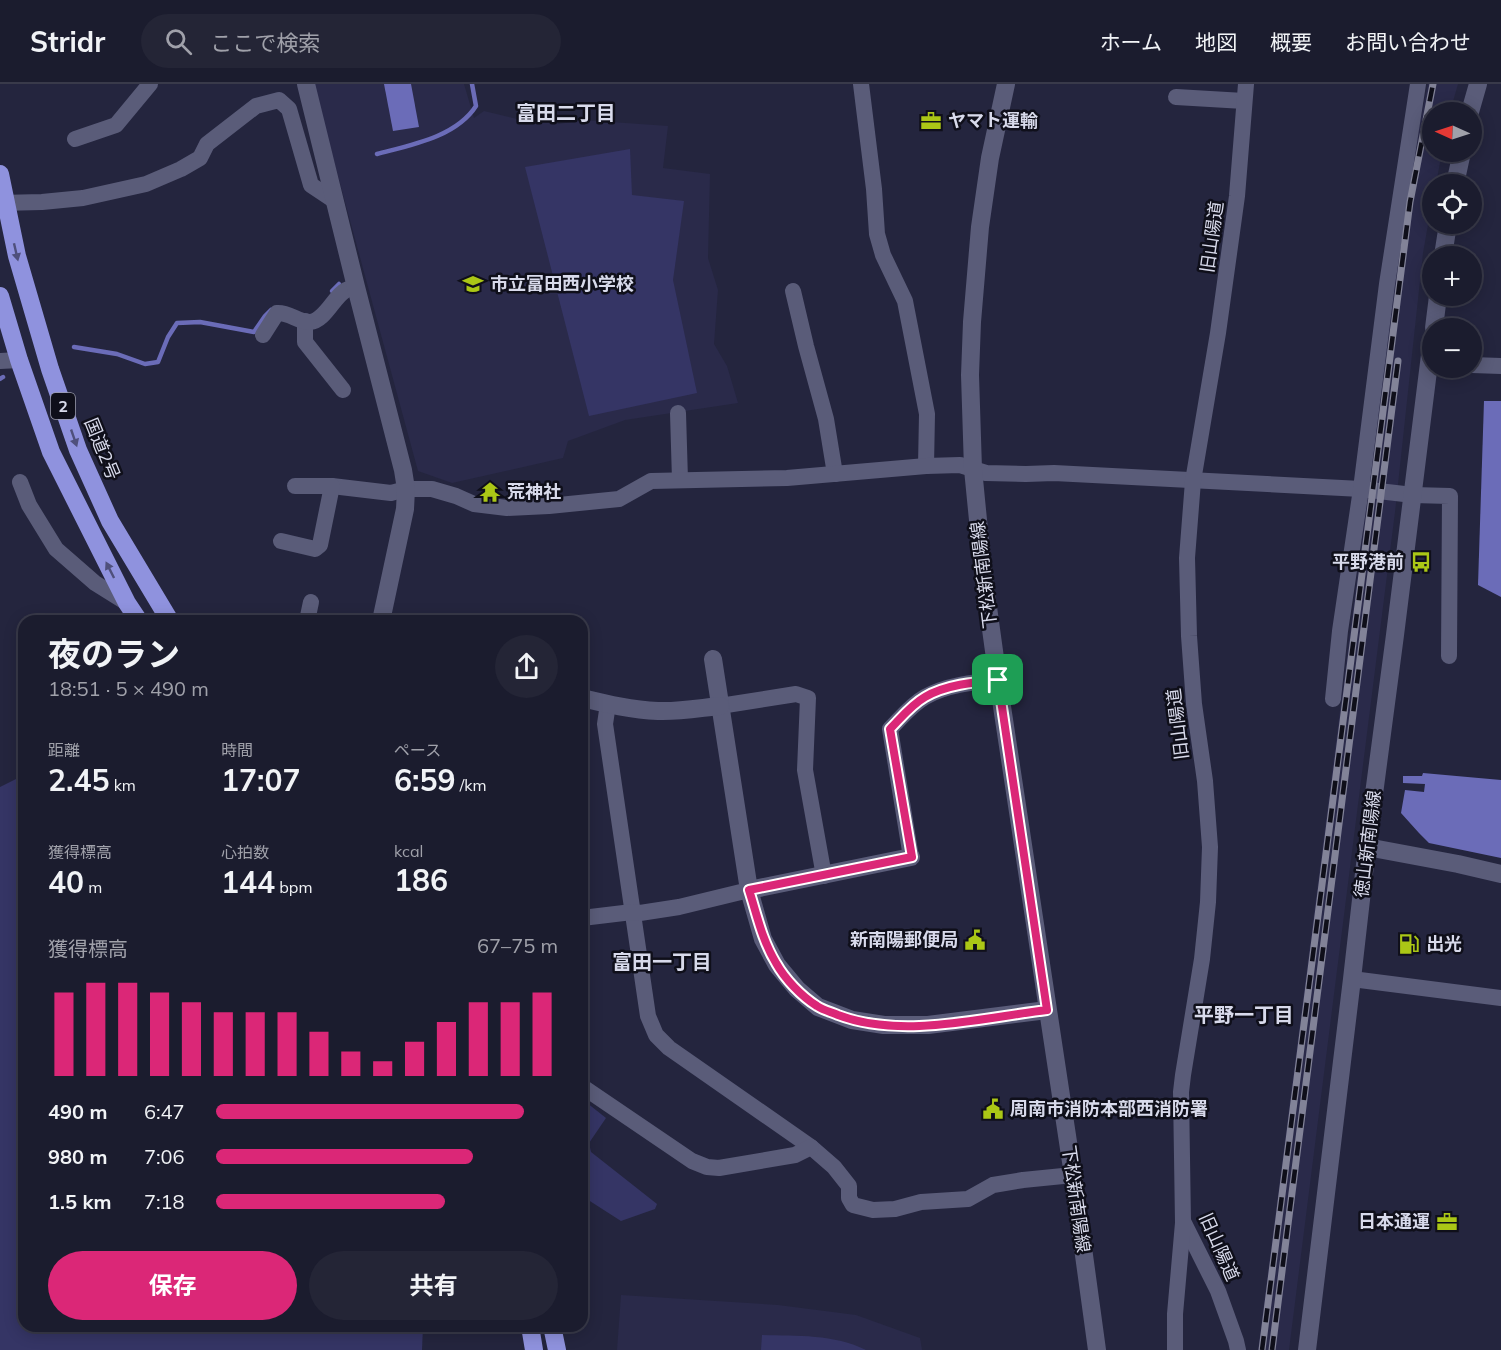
<!DOCTYPE html>
<html lang="ja">
<head>
<meta charset="utf-8">
<style>
	body { margin:0; font-family:Mulish,"Noto Sans JP",sans-serif; background:#242536; color:#f1f3f6; height:100vh; display:flex; flex-direction:column; font-size:22px; white-space:nowrap }
	* { box-sizing:border-box; margin:0 }
	p { font-size:20px; color:#a0a1aa }
	.icon { flex:none; width:33px; height:33px; fill:none; stroke:currentColor; stroke-width:2; stroke-linecap:round; stroke-linejoin:round }
	.map { position:relative; flex:1; overflow:hidden }
	.drawer { position:absolute; left:18px; top:531px; width:570px; height:717px; display:flex; flex-direction:column; background:#1b1c2e; border-radius:18px; box-shadow:0 3px 15px #0003,0 0 0 2px #393a4a }
	.drawer>* { flex:none }
	.needle { width:39px; rotate:273deg }
	.buttons { position:absolute; left:1422px; top:18px; display:grid; gap:12px }
	.buttons a { display:grid; place-items:center; width:60px; height:60px; border-radius:50%; background:#1b1c2e; box-shadow:0 3px 15px #0003,0 0 0 2px #393a4a; font-size:30px }
	.pin { position:absolute; display:grid; place-items:center; width:51px; height:51px; color:#fff; margin:-26px; border-radius:12px; box-shadow:0 3px 9px #0006 }
	.round { display:grid; place-items:center; flex:none; width:63px; height:63px; border-radius:32px; background:#242536 }
	.summary { display:flex; align-items:center; justify-content:space-between; height:102px; padding:0 30px }
	h1 { font-size:33px; font-weight:700; line-height:45px }
	.figures { display:grid; grid-template-columns:repeat(3,1fr); gap:9px; height:102px; padding:6px 30px }
	.figures div { display:grid; align-content:center }
	.figures b { font-size:30px; font-weight:700 }
	.figures small { font-size:16px; font-weight:400 }
	.figures p { font-size:16px }
	.chart { height:168px; padding:12px 30px }
	.chart p { display:flex; justify-content:space-between }
	.chart svg { width:100%; height:108px; margin-top:6px; stroke:#db2777; stroke-width:6 }
	.action { display:flex; gap:12px; margin-top:auto; padding:12px 30px }
	.action a { flex:1; height:69px; border-radius:36px; background:#db2777; color:#fff; font-size:24px; font-weight:700; line-height:69px; text-align:center }
	.action a+a { background:#242536; color:#f1f3f6 }
	ul { padding:0 30px; list-style:none; font-size:20px }
	li { display:grid; grid-template-columns:96px 72px 1fr; align-items:center; height:45px }
	li i { height:15px; border-radius:8px; background:#db2777 }
	header { display:flex; align-items:center; gap:36px; box-sizing:border-box; height:84px; padding:0 30px; background:#1b1c2e; border-bottom:2px solid #393a4a }
	header strong { font-size:28px }
	nav { display:flex; gap:33px; margin-inline-start:auto; font-size:21px }
	.search { width:420px; height:54px; background:#242536; display:flex; align-items:center; gap:15px; box-sizing:border-box; padding:0 21px; border-radius:33px; color:#a0a1aa; font-size:22px }
	.map>svg:first-child { display:block }
	.built { fill:#2a2a4a }
	.green { fill:#353565 }
	.water { fill:#6b6cb8 }
	.lines { fill:none; stroke-linecap:round; stroke-linejoin:round }
	.stream { stroke:#6b6cb8; stroke-width:4.5 }
	.street { stroke:#5a5c79; stroke-width:16 }
	.secondary { stroke:#5a5c79; stroke-width:18 }
	.highway { stroke:#8f92de; stroke-width:18 }
	.rail-casing { stroke:#828398; stroke-width:7 }
	.rail { stroke:#0f0f1a; stroke-width:4.5; stroke-dasharray:14; stroke-linecap:butt }
	.oneway { fill:#4f507c }
	.route-casing { stroke:#fff; stroke-width:12 }
	.route { stroke:#db2777; stroke-width:8 }
	.labels { text-anchor:middle; stroke-width:5; stroke-linejoin:round; paint-order:stroke }
	.shield { fill:#0f0f1a; stroke:#9c9dac; stroke-width:1.5 }
	.shield-label { font-size:16px; font-weight:bold; fill:#d8daeb }
	.poi-label { font-size:18px; font-weight:bold; fill:#d8daeb; stroke:#0f0f1a; text-anchor:start }
	.street-label { font-size:18px; fill:#d8daeb; stroke:#0f0f1a }
	.neighbourhood-label { font-size:20px; font-weight:bold; fill:#d8daeb; stroke:#0f0f1a }
</style>
</head>
<body>
<header>
<strong>Stridr</strong>
<div class="search"><svg class="icon" aria-label="search" viewBox="0 0 24 24"><circle cx="10" cy="10" r="6"/><path d="M15 15l6 6"/></svg>ここで検索</div>
<nav><a>ホーム</a><a>地図</a><a>概要</a><a>お問い合わせ</a></nav>
</header>
<div class="map">
<svg width="1501" height="1266" viewBox="0 0 1501 1266">
	<rect width="100%" height="100%" fill="#24253e"/>
	<g class="built">
		<path d="M313 0H464L474 34 484 27 525 37 537 33 559 40 583 36 668 42 663 84 710 90 708 174 718 206 714 260 727 282 738 319 625 336 568 357 563 374 452 399 418 387Z"/>
		<path d="M1428 0H1458L1450 28H1432V68H1442L1436 100H1432V118L1423 169 1395 428 1289 1266H1258L1409 88Z"/>
		<path d="M621 1211 778 1221 856 1231 920 1254 922 1266H617Z"/>
	</g>
	<g class="green">
		<path d="M630 65 632 111 684 117 673 196 697 309 589 332 525 83Z"/>
		<path d="M24 691V1242H383L384 1246 423 1242 422 1266H0V703Z"/>
		<path d="M582 1015 606 1034 589 1059 591 1068 657 1120 655 1125 621 1137 582 1112Z"/>
		<path d="M762 1251C797 1252 834 1250 866 1266H761Z"/>
	</g>
	<g class="water">
		<path d="M384 0H411L419 43 393 47Z"/>
		<path d="M1484 317H1501V513L1478 501Z"/>
		<path d="M1423 689 1501 696V774L1429 759 1419 749 1401 729 1405 706 1424 708 1425 700 1403 699V692H1422Z"/>
	</g>
	<g class="lines">
		<g class="stream">
			<path d="M377 70C411 61 456 53 476 22L472 0"/>
			<path d="M332 207 339 200"/>
			<path d="M74 263 117 270 145 280 158 278 168 253 177 239 200 238 254 248 265 232 271 226"/>
			<path d="M0 295 3 293"/>
		</g>
		<g class="street">
			<path d="M861 0 874 105 877 150 883 171 905 217 927 330 926 382"/>
			<path d="M1176 13 1244 17"/>
			<path d="M75 55 116 41 150 0"/>
			<path d="M0 119 42 118 83 114 146 100 181 85 200 74 207 60 256 22 279 16 289 25 311 101 335 117"/>
			<path d="M793 207 806 262 826 335 835 390"/>
			<path d="M305 237V258L343 306"/>
			<path d="M263 251 277 229C289 228 298 238 310 238 325 237 334 212 346 206 349 204 353 204 356 203"/>
			<path d="M0 277 19 276"/>
			<path d="M1472 281 1501 282"/>
			<path d="M678 329 680 396"/>
			<path d="M20 398 29 421 56 465 95 499 127 519"/>
			<path d="M332 402 391 409 406 405H432L456 412 474 420 507 424 549 422 619 415 651 397 787 394 926 382 960 381 986 389 1026 390 1054 389 1361 405 1413 411 1450 412 1449 572"/>
			<path d="M281 457 315 465 320 461 332 402H295"/>
			<path d="M307 537 311 518"/>
			<path d="M1333 615 1340 547 1361 405 1387 200 1418 0"/>
			<path d="M608 620 605 640 648 932 656 951 669 964 811 1063 834 1083 849 1102V1114L853 1121 873 1126 895 1125 921 1118 968 1115 993 1101 1023 1096 1073 1091"/>
			<path d="M720 622 796 610 808 614 805 686 824 792"/>
			<path d="M911 773 890 645C901 634 911 621 925 613 946 601 974 598 998 596"/>
			<path d="M582 834 632 828 640 829 679 823 749 806"/>
			<path d="M1352 895 1501 914"/>
			<path d="M582 1000 583 1003 692 1077 707 1083 719 1084 795 1071 811 1063"/>
			<path d="M1184 1139 1218 1207 1236 1257 1238 1266"/>
			<path d="M1175 1266V1230L1183 1139 1181 1008 1183 991 1202 875 1208 818 1210 763 1205 697 1194 620 1189 552 1187 474 1193 397 1218 249 1237 112 1246 0"/>
		</g>
		<g class="secondary">
			<path d="M306 0 356 203 403 386 406 405 405 425 381 537"/>
			<path d="M1006 0 990 74 980 143 972 238 970 291 973 385 983 487 998 596 1073 1091 1097 1266"/>
			<path d="M1470 28 1478 0"/>
			<path d="M1455 100 1462 68"/>
			<path d="M1443 172 1448 140"/>
			<path d="M1434 244 1438 212"/>
			<path d="M713 575 749 806 763 855 777 881 797 905 818 923 852 936 884 941H928L1047 926"/>
			<path d="M582 614C607 620 632 626 658 627 678 628 700 624 720 622"/>
			<path d="M1367 763 1458 780 1501 790"/>
			<path d="M749 806 911 773"/>
			<path d="M1307 1266 1352 895 1367 763 1395 551 1432 255"/>
		</g>
		<g class="highway">
			<path d="M0 90 17 172 50 285 78 366 110 437 170 537"/>
			<path d="M0 212 19 276 51 368 127 519 139 537"/>
			<path d="M530 1242 534 1266"/>
			<path d="M552 1242 557 1266"/>
		</g>
		<g class="rail-casing">
			<g id="rail">
				<path d="M1262 1266 1410 118 1433 0"/>
				<path d="M1272 1266 1398 277"/>
			</g>
		</g>
		<use href="#rail" class="rail"/>
	</g>
	<defs><path id="oneway-solid" d="M-6-.8H1V-3.2L6.5 0L1 3.2V.8H-6Z" transform="scale(1.5)"/></defs>
	<g class="oneway">
		<use href="#oneway-solid" transform="translate(16 168) rotate(77)"/>
		<use href="#oneway-solid" transform="translate(74 354) rotate(71)"/>
		<use href="#oneway-solid" transform="translate(110 486) rotate(-117)"/>
	</g>
	<g class="lines">
		<g class="route-casing">
			<path id="route" d="M998 596 1047 926C981 934 901 955 838 931 831 928 823 926 817 922 801 912 785 895 776 879 762 856 757 831 749 806L912 773 890 645C901 634 911 621 925 613 945 601 974 598 998 596Z"/>
		</g>
		<use href="#route" class="route"/>
	</g>
	<defs>
		<g id="office-bare" transform="scale(1.62)"><path d="M-6-3h4V-5.5h4V-3h4V5H-6ZM-1-4.5V-3h2v-1.5ZM-6 0V1H6V0Z" fill="#abc716" stroke="#0f0f1a" stroke-width="2.5" paint-order="stroke"/></g>
		<g id="school-bare" transform="scale(1.62)"><path d="M0-5L7-2L0 1L-7-2ZM-4 1L0 2.5L4 1V4Q0 6-4 4Z" fill="#abc716" stroke="#0f0f1a" stroke-width="2.5" paint-order="stroke"/></g>
		<g id="temple-bare" transform="scale(1.62)"><path d="M0-6L5-2H3V0L6.5 2.5H4V6H1.5V3h-3V6H-4V2.5H-6.5L-3 0V-2H-5Z" fill="#abc716" stroke="#0f0f1a" stroke-width="2.5" paint-order="stroke"/></g>
		<g id="bus-bare" transform="scale(1.62)"><path d="M-5-6H5V4H4V6H2V4H-2V6H-4V4H-5ZM-3.5-4V0h7V-4ZM-3.5 1.2v1.5H-2V1.2ZM2 1.2v1.5H3.5V1.2Z" fill="#abc716" stroke="#0f0f1a" stroke-width="2.5" paint-order="stroke"/></g>
		<g id="civic-bare" transform="scale(1.62)"><path d="M-.6-6.5H3V-4.5H.6V-3L4-1V1h2V6H-6V1h2V-1L-.6-3ZM-1.2 2.5V6h2.4V2.5Z" fill="#abc716" stroke="#0f0f1a" stroke-width="2.5" paint-order="stroke"/></g>
		<g id="fuel-bare" transform="scale(1.62)"><path d="M-5.5-6h7V0h2V4h1.3V-2.5L3-4.5l.8-.8L6-3V5H2.5V1h-1V6h-7ZM-4.2-4.7v3.2H.2V-4.7Z" fill="#abc716" stroke="#0f0f1a" stroke-width="2.5" paint-order="stroke"/></g>
	</defs>
	<g fill-rule="evenodd">
		<use href="#office-bare" x="931" y="37"/>
		<use href="#school-bare" x="473" y="200"/>
		<use href="#temple-bare" x="490" y="408"/>
		<use href="#bus-bare" x="1421" y="478"/>
		<use href="#civic-bare" x="975" y="856"/>
		<use href="#fuel-bare" x="1409" y="860"/>
		<use href="#civic-bare" x="993" y="1025"/>
		<use href="#office-bare" x="1447" y="1138"/>
	</g>
	<g class="labels">
		<rect class="shield" x="51" y="309" width="24" height="26" rx="4.5"/>
		<g class="shield-label">
			<text x="63" y="328">2</text>
		</g>
		<g class="poi-label">
			<text x="948" y="43">ヤマト運輸</text>
			<text x="490" y="206">市立富田西小学校</text>
			<text x="507" y="414">荒神社</text>
			<text x="1404" y="484" text-anchor="end">平野港前</text>
			<text x="958" y="862" text-anchor="end">新南陽郵便局</text>
			<text x="1426" y="866">出光</text>
			<text x="1010" y="1031">周南市消防本部西消防署</text>
			<text x="1430" y="1144" text-anchor="end">日本通運</text>
		</g>
		<g class="street-label">
			<text transform="translate(1212 153) rotate(-82)" y="6">旧山陽道</text>
			<text transform="translate(102 365) rotate(68)" y="6">国道2号</text>
			<text transform="translate(984 491) rotate(-97)" y="6">下松新南陽線</text>
			<text transform="translate(1178 640) rotate(-97)" y="6">旧山陽道</text>
			<text transform="translate(1368 760) rotate(-83)" y="6">徳山新南陽線</text>
			<text transform="translate(1076 1115) rotate(82)" y="6">下松新南陽線</text>
			<text transform="translate(1219 1163) rotate(66)" y="6">旧山陽道</text>
		</g>
		<g class="neighbourhood-label">
			<text x="566" y="36">富田二丁目</text>
			<text x="662" y="885">富田一丁目</text>
			<text x="1244" y="938">平野一丁目</text>
		</g>
	</g>
</svg>
<div class="buttons">
<a><svg class="needle" viewBox="-14 -14 28 28"><path d="M0-13l5 13h-10z" fill="#e53935"/><path d="M0 13l5-13h-10z" fill="#a0a1aa"/></svg></a>
<a><svg class="icon" aria-label="locate" viewBox="0 0 24 24"><circle cx="12" cy="12" r="6"/><path d="M12 2v4M12 18v4M2 12h4M18 12h4"/></svg></a>
<a>+</a>
<a>−</a>
</div>
<div class="pin" style="left:998px;top:596px;background:#1e9e55"><svg class="icon" aria-label="arrive" viewBox="0 0 24 24"><path d="M6 21V4h12l-3 4 3 4H6"/></svg></div>
<section class="drawer">
<div class="summary"><div><h1>夜のラン</h1><p>18:51 · 5 × 490 m</p></div><a class="round"><svg class="icon" aria-label="share" viewBox="0 0 24 24"><path d="M12 15V3M7 8l5-5 5 5M5 13v7h14v-7"/></svg></a></div>
<div class="figures">
<div><p>距離</p><b>2.45<small> km</small></b></div>
<div><p>時間</p><b>17:07</b></div>
<div><p>ペース</p><b>6:59<small> /km</small></b></div>
</div>
<div class="figures">
<div><p>獲得標高</p><b>40<small> m</small></b></div>
<div><p>心拍数</p><b>144<small> bpm</small></b></div>
<div><p>kcal</p><b>186</b></div>
</div>
<div class="chart"><p><span>獲得標高</span>67–75 m</p>
<svg viewBox="0 0 160 44" preserveAspectRatio="none"><path d="M5 44V10M15 44V6M25 44V6M35 44V10M45 44V14M55 44V18M65 44V18M75 44V18M85 44V26M95 44V34M105 44V38M115 44V30M125 44V22M135 44V14M145 44V14M155 44V10"/></svg>
</div>
<ul>
<li><b>490 m</b>6:47<i style="width:90%"></i></li>
<li><b>980 m</b>7:06<i style="width:75%"></i></li>
<li><b>1.5 km</b>7:18<i style="width:67%"></i></li>
</ul>
<div class="action"><a>保存</a><a>共有</a></div>
</section>
</div>
</body>
</html>
